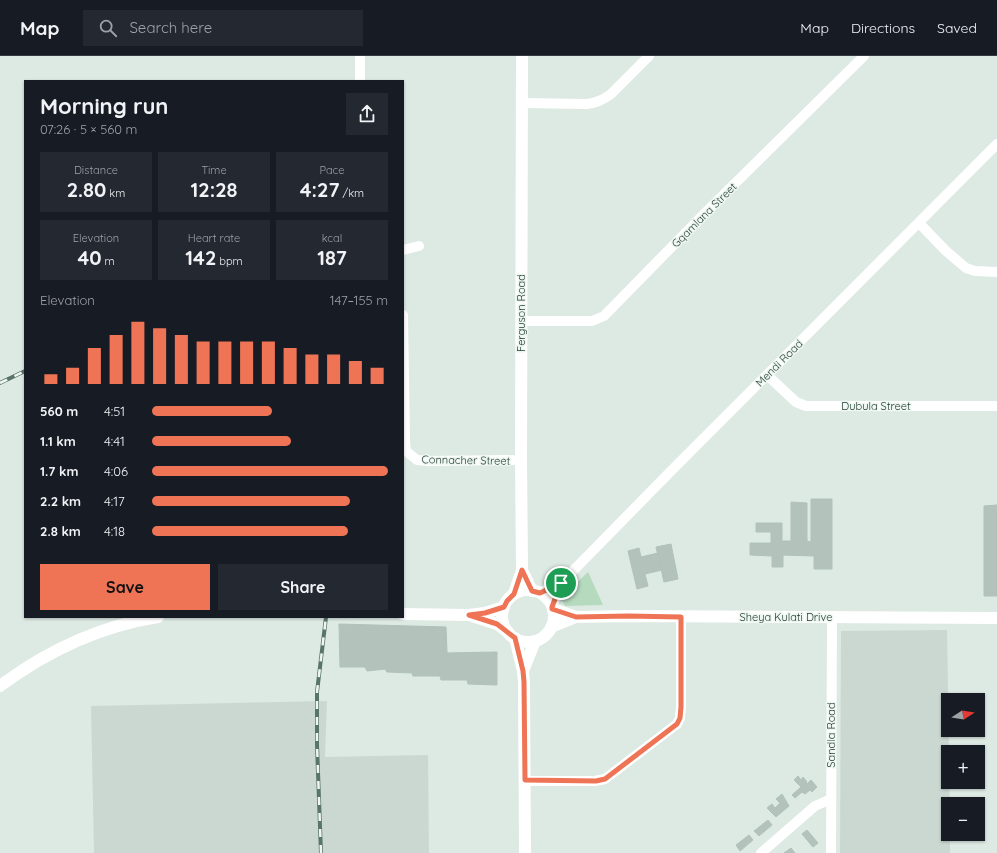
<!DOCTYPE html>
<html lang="en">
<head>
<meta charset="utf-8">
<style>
	body { margin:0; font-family:Quicksand,sans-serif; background:#242831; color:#f1f3f6; height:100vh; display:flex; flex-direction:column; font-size:15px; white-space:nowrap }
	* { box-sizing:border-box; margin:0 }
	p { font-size:13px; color:#9ea1a6 }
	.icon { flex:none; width:22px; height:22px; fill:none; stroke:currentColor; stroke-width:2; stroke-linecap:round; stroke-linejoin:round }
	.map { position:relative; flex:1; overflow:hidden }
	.details { position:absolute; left:24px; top:24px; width:380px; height:538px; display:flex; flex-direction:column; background:#171b24; border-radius:0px; box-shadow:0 1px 3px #0004 }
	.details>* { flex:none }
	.needle { width:26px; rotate:78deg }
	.controls { position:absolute; left:941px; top:637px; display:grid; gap:8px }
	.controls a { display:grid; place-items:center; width:44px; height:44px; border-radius:0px; background:#171b24; box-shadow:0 1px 3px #0004; font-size:20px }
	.pin { position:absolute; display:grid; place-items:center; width:34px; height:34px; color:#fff; margin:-17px; border:2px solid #fff; border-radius:50%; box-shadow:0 1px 4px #0007 }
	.round { display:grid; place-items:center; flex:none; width:42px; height:42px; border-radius:0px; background:#242831 }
	.summary { display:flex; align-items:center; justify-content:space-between; height:68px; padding:0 16px }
	h1 { font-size:22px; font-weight:800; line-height:30px }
	.figures { display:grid; grid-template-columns:repeat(3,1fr); gap:6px; height:68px; padding:4px 16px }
	.figures div { display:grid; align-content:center; border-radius:0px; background:#242831; text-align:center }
	.figures b { font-size:20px; font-weight:800 }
	.figures small { font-size:11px; font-weight:400 }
	.figures p { font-size:11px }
	.chart { height:112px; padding:8px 16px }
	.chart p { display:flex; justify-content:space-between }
	.chart svg { width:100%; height:72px; margin-top:4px; stroke:#ee7455; stroke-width:6 }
	.primary-button { display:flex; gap:8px; margin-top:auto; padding:8px 16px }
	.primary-button a { flex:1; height:46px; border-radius:0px; background:#ee7455; color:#111; font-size:16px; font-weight:800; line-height:46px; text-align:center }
	.primary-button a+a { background:#242831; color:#f1f3f6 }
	ul { padding:0 16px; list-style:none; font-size:13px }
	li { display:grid; grid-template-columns:64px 48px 1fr; align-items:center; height:30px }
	li i { height:10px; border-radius:5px; background:#ee7455 }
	header { display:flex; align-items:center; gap:24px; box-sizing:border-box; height:56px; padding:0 20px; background:#171b24; border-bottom:1px solid #363941 }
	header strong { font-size:19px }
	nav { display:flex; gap:22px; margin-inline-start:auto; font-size:14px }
	.search { width:280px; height:36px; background:#242831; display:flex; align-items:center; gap:10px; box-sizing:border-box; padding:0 14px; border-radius:0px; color:#9ea1a6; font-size:15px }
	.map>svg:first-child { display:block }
	.built { fill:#cbd8d2 }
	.green { fill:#b6dabe }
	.building { fill:#b3c3bc; stroke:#b0c2ba }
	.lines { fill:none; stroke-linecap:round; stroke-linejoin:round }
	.minor { stroke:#fff; stroke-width:10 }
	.tertiary { stroke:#fff; stroke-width:12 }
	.secondary { stroke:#fff; stroke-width:12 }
	.rail-casing { stroke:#59746b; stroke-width:4 }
	.rail { stroke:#edf6f1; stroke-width:2.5; stroke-dasharray:8; stroke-linecap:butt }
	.route-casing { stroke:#fff; stroke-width:8 }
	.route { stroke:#ee7455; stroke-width:5 }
	.labels { text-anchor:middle; stroke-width:3; stroke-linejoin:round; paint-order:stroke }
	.street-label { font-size:11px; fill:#1f3730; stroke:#edf6f1 }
</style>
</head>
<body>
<header>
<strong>Map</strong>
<div class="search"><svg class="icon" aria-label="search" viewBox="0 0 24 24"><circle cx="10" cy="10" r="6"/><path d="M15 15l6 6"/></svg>Search here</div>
<nav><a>Map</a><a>Directions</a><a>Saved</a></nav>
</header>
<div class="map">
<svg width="997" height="797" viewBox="0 0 997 797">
	<rect width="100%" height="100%" fill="#dde9e3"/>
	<g class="built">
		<path d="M947 574 949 696H948V726H949L950 748H948V778H950V797H840L841 575Z"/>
		<path d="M327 645 325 701 428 699 429 797H94L91 650Z"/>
	</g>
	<path class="green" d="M588 516 603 549 565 550 561 542Z"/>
	<g class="building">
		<path d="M811 443H832V513H814V500L783 499V511H772V500L750 499V487H771V476H756V467H782V485H791V446L807 447V485L811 486Z"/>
		<path d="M997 449V540H984V450Z"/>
		<path d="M671 488 678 523 664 526 656 491Z"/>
		<path d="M639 492 641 501 658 497 662 514 645 518 648 530 637 533 628 495Z"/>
		<path d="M339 568 446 571 447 597 497 596V629L468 628 467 624H441L440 620H413L412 617 387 616 385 613 367 615 365 611H340Z"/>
		<path d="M798 720 801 724 803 721 807 726 806 727 807 728 811 724 817 731 812 736 810 734 805 738 802 736 795 742 792 739 801 731 794 724Z"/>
		<path d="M782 738 789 750 776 761 767 752 772 748 775 752 780 747 776 743Z"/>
		<path d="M768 764 772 769 759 780 754 775Z"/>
		<path d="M807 774 818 787 813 791 802 778Z"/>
		<path d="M749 779 753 784 740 795 736 789Z"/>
		<path d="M791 792 795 797H784Z"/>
	</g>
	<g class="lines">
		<g class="minor">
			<path d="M360 25V0"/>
			<path d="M521 47 587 48C597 47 603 44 611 38L649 0"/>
			<path d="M919 167 946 195 966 212 975 215 997 216"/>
			<path d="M403 194 419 190"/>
			<path d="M403 259 405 386 406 395 417 404 427 405 521 404"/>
			<path d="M521 265H592L604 260 703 159 864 0"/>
			<path d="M767 319 796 346 806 350H997"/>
			<path d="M540 537 564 524 669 417 997 88"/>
			<path d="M552 551 561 527"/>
			<path d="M525 725H595L605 723 677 668 680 662 681 651V561"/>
			<path d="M761 797 815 750 831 743"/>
			<path d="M831 797 832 562"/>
		</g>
		<g class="tertiary">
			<path d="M522 514 532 535"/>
			<path d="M514 538 522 514 521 404 522 0"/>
			<path d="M553 553 576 561 627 560 997 562"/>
			<path d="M551 571 576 561"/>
		</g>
		<g class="secondary">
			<circle cx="528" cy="560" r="26"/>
			<path d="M403 558 469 559 485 557 504 551"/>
			<path d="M472 560 497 568 508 576"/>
			<path d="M515 582 523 615 524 626 525 797"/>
			<path d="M523 615 535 585"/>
			<path d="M0 630C47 595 100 570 158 561"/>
		</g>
		<g class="rail-casing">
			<g id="rail">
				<path d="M0 327 25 315"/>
				<path d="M321 797 317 689V636L326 561"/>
			</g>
		</g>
		<use href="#rail" class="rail"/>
	</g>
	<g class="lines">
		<g class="route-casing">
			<path id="route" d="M522 514 532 535 540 537 561 527 552 551V553L576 561 628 560 681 561V651L680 662 677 668 605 723 596 725 525 724 524 626 523 615 515 582 497 568 469 559 485 557 504 551 507 545 514 538Z"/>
		</g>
		<use href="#route" class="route"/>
	</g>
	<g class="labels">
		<g class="street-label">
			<text transform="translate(704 159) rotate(-45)" y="4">Gqamlana Street</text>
			<text transform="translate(521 257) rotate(-90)" y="4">Ferguson Road</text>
			<text transform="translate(779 307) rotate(-45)" y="4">Mendi Road</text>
			<text x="876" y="354">Dubula Street</text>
			<text transform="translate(466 404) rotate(1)" y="4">Connacher Street</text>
			<text x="786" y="565">Sheya Kulati Drive</text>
			<text transform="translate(831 679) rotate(-90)" y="4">Sandla Road</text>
		</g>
	</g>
</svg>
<div class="controls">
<a><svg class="needle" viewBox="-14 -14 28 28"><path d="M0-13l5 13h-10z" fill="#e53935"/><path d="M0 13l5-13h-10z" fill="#9ea1a6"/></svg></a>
<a>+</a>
<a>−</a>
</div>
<div class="pin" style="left:561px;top:527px;background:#1e9e55"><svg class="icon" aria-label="arrive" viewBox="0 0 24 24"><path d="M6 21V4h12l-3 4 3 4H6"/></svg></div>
<section class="details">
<div class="summary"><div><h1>Morning run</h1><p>07:26 · 5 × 560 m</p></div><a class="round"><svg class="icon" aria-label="share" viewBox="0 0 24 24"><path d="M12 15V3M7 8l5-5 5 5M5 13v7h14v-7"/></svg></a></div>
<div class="figures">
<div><p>Distance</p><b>2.80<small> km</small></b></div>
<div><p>Time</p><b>12:28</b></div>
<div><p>Pace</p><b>4:27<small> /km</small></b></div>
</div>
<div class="figures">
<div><p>Elevation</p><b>40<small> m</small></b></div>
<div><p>Heart rate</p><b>142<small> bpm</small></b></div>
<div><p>kcal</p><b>187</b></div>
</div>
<div class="chart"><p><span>Elevation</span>147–155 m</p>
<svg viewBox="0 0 160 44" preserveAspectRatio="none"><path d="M5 44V38M15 44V34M25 44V22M35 44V14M45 44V6M55 44V10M65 44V14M75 44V18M85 44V18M95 44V18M105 44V18M115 44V22M125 44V26M135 44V26M145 44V30M155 44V34"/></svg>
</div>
<ul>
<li><b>560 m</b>4:51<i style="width:51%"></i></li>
<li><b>1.1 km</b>4:41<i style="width:59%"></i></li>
<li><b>1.7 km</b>4:06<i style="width:100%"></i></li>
<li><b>2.2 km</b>4:17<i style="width:84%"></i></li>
<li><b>2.8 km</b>4:18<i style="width:83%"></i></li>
</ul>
<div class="primary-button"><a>Save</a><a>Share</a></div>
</section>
</div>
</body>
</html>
